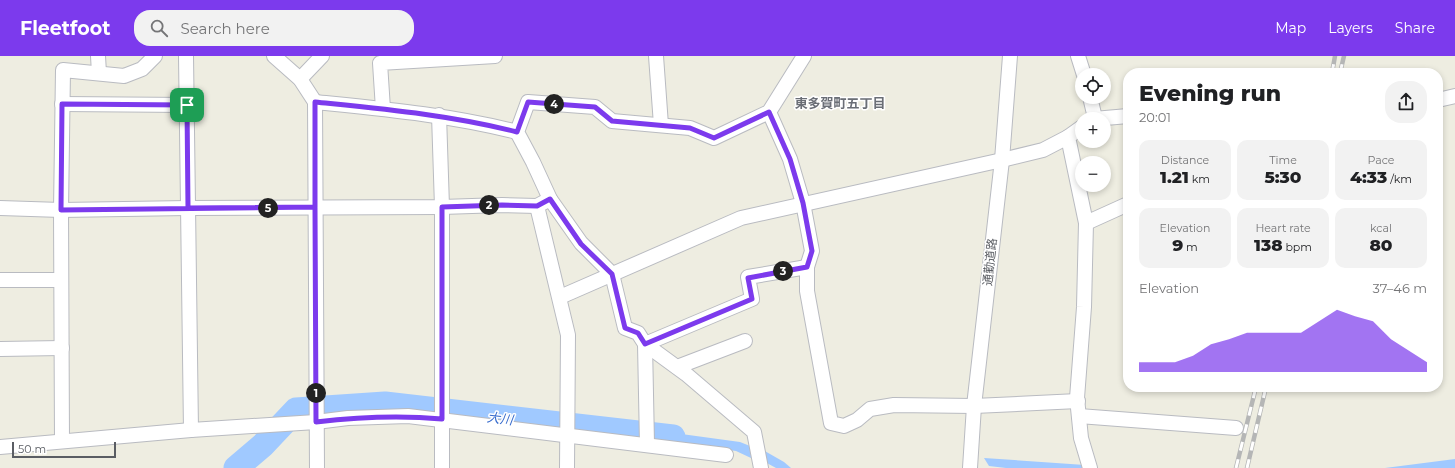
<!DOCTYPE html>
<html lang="en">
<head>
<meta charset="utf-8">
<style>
	body { margin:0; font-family:Montserrat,"Noto Sans JP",sans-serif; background:#f2f2f2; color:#202124; height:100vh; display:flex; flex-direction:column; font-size:15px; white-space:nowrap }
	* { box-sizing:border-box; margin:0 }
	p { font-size:13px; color:#757577 }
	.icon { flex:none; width:22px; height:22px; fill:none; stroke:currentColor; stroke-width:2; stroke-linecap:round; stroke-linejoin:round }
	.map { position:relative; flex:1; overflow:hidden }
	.details { position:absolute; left:1123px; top:12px; width:320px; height:324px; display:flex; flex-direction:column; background:#fff; border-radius:16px; box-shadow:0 2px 6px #0003 }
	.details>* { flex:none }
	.fabs { position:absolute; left:1075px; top:12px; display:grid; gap:8px }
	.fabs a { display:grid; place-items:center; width:36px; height:36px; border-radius:50%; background:#fff; box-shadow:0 2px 6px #0003; font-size:20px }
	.scale { position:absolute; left:12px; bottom:10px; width:104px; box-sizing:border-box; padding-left:4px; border:2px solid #5a5d63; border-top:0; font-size:11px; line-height:14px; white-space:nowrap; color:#5a5d63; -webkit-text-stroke:3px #fff; paint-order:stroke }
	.pin { position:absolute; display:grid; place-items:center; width:34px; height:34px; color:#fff; margin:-17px; border-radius:8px; box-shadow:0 2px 6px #0006 }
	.km { position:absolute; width:20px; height:20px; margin:-10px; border-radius:50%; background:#222; color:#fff; font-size:11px; line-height:20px; text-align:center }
	.round { display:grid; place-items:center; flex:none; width:42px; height:42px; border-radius:16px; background:#f2f2f2 }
	.headline { display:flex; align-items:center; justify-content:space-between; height:68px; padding:0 16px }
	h1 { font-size:22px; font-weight:800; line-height:30px }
	.figures { display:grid; grid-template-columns:repeat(3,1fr); gap:6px; height:68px; padding:4px 16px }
	.figures div { display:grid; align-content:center; border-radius:10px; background:#f2f2f2; text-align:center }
	.figures b { font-size:17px; font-weight:800 }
	.figures small { font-size:11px; font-weight:400 }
	.figures p { font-size:11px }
	.chart { height:112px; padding:8px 16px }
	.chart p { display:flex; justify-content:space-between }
	.chart svg { width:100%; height:72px; margin-top:4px; fill:#7c3aed; opacity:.7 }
	header { display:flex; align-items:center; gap:24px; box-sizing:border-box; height:56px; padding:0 20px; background:#7c3aed; color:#fff }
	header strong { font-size:19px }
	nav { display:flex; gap:22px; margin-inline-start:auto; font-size:14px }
	.search { width:280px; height:36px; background:#f2f2f2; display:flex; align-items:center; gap:10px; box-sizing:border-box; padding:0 14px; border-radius:16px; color:#757577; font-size:15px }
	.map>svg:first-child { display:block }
	.water { fill:#a0c9ff }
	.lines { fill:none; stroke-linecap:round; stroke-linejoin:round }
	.river { stroke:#a0c9ff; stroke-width:25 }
	.minor-casing { stroke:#b9bbc1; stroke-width:16 }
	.minor { stroke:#fff; stroke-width:14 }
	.rail-casing { stroke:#b5b6b6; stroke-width:4.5 }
	.rail { stroke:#fff; stroke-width:3; stroke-dasharray:9; stroke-linecap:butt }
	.route-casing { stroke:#fff; stroke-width:8 }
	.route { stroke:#7c3aed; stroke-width:5 }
	.labels { text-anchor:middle; stroke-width:3; stroke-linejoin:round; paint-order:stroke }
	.street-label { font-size:12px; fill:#5a5d63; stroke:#fff }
	.neighbourhood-label { font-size:13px; font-weight:bold; fill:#6a6e76; stroke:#fff }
	.water-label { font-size:13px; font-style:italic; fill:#386ccd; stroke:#fff }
</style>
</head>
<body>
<header>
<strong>Fleetfoot</strong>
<div class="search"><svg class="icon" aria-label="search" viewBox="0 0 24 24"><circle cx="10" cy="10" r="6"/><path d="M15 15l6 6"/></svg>Search here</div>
<nav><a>Map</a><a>Layers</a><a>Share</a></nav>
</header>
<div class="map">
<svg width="1455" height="412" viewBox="0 0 1455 412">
	<rect width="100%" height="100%" fill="#eeede1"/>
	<g class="water">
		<path d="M652 374 740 386 750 390 751 402 736 395 652 383Z"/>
		<path d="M763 394 784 406 791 412H776L765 406Z"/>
		<path d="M984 402 1085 409V412H1006L989 410Z"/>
		<path d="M1455 403V412H1385Z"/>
	</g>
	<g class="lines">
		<path class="river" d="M236 412 263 389 296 354 385 348 673 381"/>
		<g class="minor-casing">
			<g id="minor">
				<path d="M98 0 99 17"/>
				<path d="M186 0 191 374"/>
				<path d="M274 0 300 23 315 46 317 412"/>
				<path d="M656 0 661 69"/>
				<path d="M1078 0 1084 19"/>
				<path d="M300 23 322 0"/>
				<path d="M1090 41 1095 62"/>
				<path d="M1438 44 1455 40"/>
				<path d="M315 46C383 53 450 59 517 76"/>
				<path d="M62 48 187 49"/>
				<path d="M383 53 380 7 495 0"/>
				<path d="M769 56 790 103 803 147 812 195 807 211V235L831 367 844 370 857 364 870 353 894 349 974 350 1078 345"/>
				<path d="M439 59 442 151V412"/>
				<path d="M1094 63 1128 60"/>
				<path d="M1082 71 1068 81 1086 167 1128 148"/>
				<path d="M537 150 568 279 567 412"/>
				<path d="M0 152 61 154 188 152 442 151 502 149 537 150 550 143"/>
				<path d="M1086 167 1084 251 1077 342 1081 382 1090 412"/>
				<path d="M0 224H61"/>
				<path d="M560 241 741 162 1002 104 1043 94 1068 81"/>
				<path d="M0 293 62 292"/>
				<path d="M677 311 745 285"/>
				<path d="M1079 360 1236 372"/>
				<path d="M62 385 61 154 63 14 124 20 142 13 155 0"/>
				<path d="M647 388 645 288 752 243 748 221 807 211"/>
				<path d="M0 391 191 374 316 366 348 362 408 360 726 399"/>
				<path d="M761 412 754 376 686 318 645 288 638 277 625 272 612 218 581 187 550 143 533 106 517 76 528 46 595 51 612 65 690 72 714 82 769 56 804 0"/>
				<path d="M970 412 974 350 1002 104 1010 0"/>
			</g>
		</g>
		<use href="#minor" class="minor"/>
		<g class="rail-casing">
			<g id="rail">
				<path d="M1332 17 1335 0"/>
				<path d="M1340 17 1344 0"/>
				<path d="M1236 412 1256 331"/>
				<path d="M1247 412 1266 331"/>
			</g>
		</g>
		<use href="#rail" class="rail"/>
	</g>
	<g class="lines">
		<g class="route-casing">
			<path id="route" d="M187 49 188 152 315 151 316 366C358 361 399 359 442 363V151L502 149 537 150 550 143 581 188 612 218 625 272 638 277 645 288 752 243 748 222 807 211 812 195 803 147 790 103 769 56 714 82 690 72 612 65 595 51 528 46 517 76C450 59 383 53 315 46V151L61 154 62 48 187 49"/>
		</g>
		<use href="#route" class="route"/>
	</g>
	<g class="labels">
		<g class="street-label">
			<text transform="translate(990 206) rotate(-84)" y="4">通勤道路</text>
		</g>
		<g class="neighbourhood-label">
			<text x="840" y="52">東多賀町五丁目</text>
		</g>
		<g class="water-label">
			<text transform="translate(500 362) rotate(7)" y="5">大川</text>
		</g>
	</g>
</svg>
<div class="fabs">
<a><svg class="icon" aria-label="locate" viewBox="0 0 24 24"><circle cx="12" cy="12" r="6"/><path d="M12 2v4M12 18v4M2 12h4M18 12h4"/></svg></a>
<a>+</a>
<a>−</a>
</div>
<div class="scale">50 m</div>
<div class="pin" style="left:187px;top:49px;background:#1e9e55"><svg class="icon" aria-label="arrive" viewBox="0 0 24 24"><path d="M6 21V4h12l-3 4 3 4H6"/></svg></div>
<b class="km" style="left:316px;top:337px">1</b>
<b class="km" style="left:489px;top:149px">2</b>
<b class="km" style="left:783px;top:215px">3</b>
<b class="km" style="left:554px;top:48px">4</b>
<b class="km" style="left:268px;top:152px">5</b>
<section class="details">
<div class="headline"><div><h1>Evening run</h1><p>20:01</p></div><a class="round"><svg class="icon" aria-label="share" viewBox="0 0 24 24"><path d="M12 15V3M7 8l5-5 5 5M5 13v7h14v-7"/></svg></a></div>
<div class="figures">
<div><p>Distance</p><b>1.21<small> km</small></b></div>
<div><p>Time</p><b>5:30</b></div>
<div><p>Pace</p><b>4:33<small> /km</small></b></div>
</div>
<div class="figures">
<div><p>Elevation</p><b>9<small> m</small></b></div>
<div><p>Heart rate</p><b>138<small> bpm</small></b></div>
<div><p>kcal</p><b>80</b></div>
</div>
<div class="chart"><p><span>Elevation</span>37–46 m</p>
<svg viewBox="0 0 160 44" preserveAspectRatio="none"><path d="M0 44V38L10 38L20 38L30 34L40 27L50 24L60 20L70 20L80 20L90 20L100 13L110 6L120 10L130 13L140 24L150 31L160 38V44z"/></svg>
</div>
</section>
</div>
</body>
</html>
